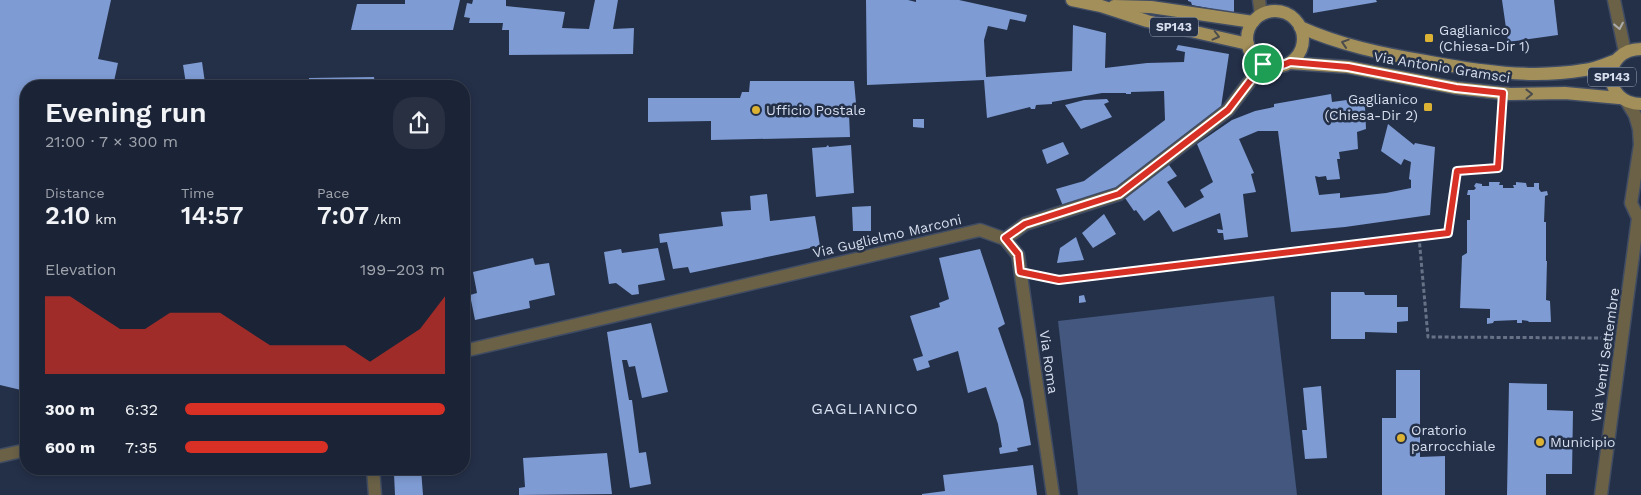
<!DOCTYPE html>
<html lang="en">
<head>
<meta charset="utf-8">
<style>
	body { margin:0; font-family:"Work Sans",sans-serif; background:#283042; color:#f1f3f6; height:100vh; display:flex; flex-direction:column; font-size:19px; white-space:nowrap }
	* { box-sizing:border-box; margin:0 }
	p { font-size:16px; color:#a0a4ad }
	.icon { flex:none; width:28px; height:28px; fill:none; stroke:currentColor; stroke-width:2; stroke-linecap:round; stroke-linejoin:round }
	.map { position:relative; flex:1; overflow:hidden }
	.sheet { position:absolute; left:20px; top:80px; width:450px; height:395px; display:flex; flex-direction:column; background:#1b2436; border-radius:20px; box-shadow:0 2px 8px #0003,0 0 0 1px #394151 }
	.sheet>* { flex:none }
	.pin { position:absolute; display:grid; place-items:center; width:42px; height:42px; color:#fff; margin:-21px; border:2px solid #fff; border-radius:50%; box-shadow:0 1px 5px #0007 }
	.round { display:grid; place-items:center; flex:none; width:52px; height:52px; border-radius:20px; background:#283042 }
	.head { display:flex; align-items:center; justify-content:space-between; height:85px; padding:0 25px }
	h1 { font-size:28px; font-weight:600; line-height:38px }
	.figures { display:grid; grid-template-columns:repeat(3,1fr); gap:8px; height:85px; padding:5px 25px }
	.figures div { display:grid; align-content:center }
	.figures b { font-size:25px; font-weight:600 }
	.figures small { font-size:14px; font-weight:400 }
	.figures p { font-size:14px }
	.chart { height:140px; padding:10px 25px }
	.chart p { display:flex; justify-content:space-between }
	.chart svg { width:100%; height:90px; margin-top:5px; fill:#d93025; opacity:.7 }
	ul { padding:0 25px; list-style:none; font-size:16px }
	li { display:grid; grid-template-columns:80px 60px 1fr; align-items:center; height:38px }
	li i { height:12px; border-radius:6px; background:#d93025 }
	.map>svg:first-child { display:block }
	.park { fill:#43577f }
	.building { fill:#7e9bd3 }
	.lines { fill:none; stroke-linecap:round; stroke-linejoin:round }
	.minor-casing { stroke:#404c63; stroke-width:15 }
	.major-casing { stroke:#404c63; stroke-width:15 }
	.path { stroke:#677287; stroke-width:3; stroke-dasharray:4 2.5; stroke-linecap:butt }
	.minor { stroke:#6a6147; stroke-width:12 }
	.major { stroke:#a38f59; stroke-width:12 }
	.oneway { stroke:#abacab }
	.oneway2 { stroke:#4a4c4d }
	.route-casing { stroke:#fff; stroke-width:10 }
	.route { stroke:#d93025; stroke-width:6 }
	.poi-dot { fill:#dbb233; stroke:#243048; stroke-width:2 }
	.labels { text-anchor:middle; stroke-width:5; stroke-linejoin:round; paint-order:stroke }
	.shield { fill:#243048; stroke:#a1aabc; stroke-width:1 }
	.shield-label { font-size:12px; font-weight:bold; fill:#d6deee }
	.poi-label { font-size:14px; fill:#d6deee; stroke:#243048; text-anchor:start }
	.street-label { font-size:14px; fill:#d6deee; stroke:#243048 }
	.quarter-label { font-size:16px; letter-spacing:1px; fill:#d6deee; stroke:#243048 }
</style>
</head>
<body>
<div class="map">
<svg width="1641" height="495" viewBox="0 0 1641 495">
	<rect width="100%" height="100%" fill="#243048"/>
	<path class="park" d="M1274 296 1297 495H1078L1058 321Z"/>
	<g class="building">
		<path d="M0 0H111L98 59 118 63 113 86 93 83 92 86H26V368L21 390 0 385Z"/>
		<path d="M405 0H460L453 30H351L357 4H405Z"/>
		<path d="M473 0H506V6L565 12 562 28 589 29 595 0H618L613 29 634 28 633 54 509 55V30H502L503 23H469L470 18 464 17 467 3 472 4Z"/>
		<path d="M866 0H908L916 2V0H959L1027 15 1025 22 1010 19 1007 30 988 26 984 40 986 77 1072 71 1073 25 1106 33 1105 68 1147 63 1184 62 1185 52 1176 50 1178 45 1229 54 1221 107 1124 185 1063 206 1056 189 1084 181 1165 120 1164 91 1131 92V94H1126V93H1102L1052 102V104L1036 105 1035 109H1031L1030 107 987 118 984 80 867 85Z"/>
		<path d="M1188 0H1234V13L1192 5 1191 2 1188 1Z"/>
		<path d="M1313 0H1376L1377 2 1313 13Z"/>
		<path d="M1502 0H1554L1558 35 1508 42Z"/>
		<path d="M202 62 205 83 186 84 183 65Z"/>
		<path d="M374 77 375 86H309V78Z"/>
		<path d="M750 81H854L856 103 854 114H849L850 137 711 140V121L648 122V98H740L742 92H749Z"/>
		<path d="M1331 94 1332 102 1354 99 1365 107 1366 129 1357 132 1358 149 1339 152 1340 159H1337L1340 179 1327 180 1326 176 1319 177 1315 176 1319 195 1340 193V198L1386 193 1411 188V180L1409 179 1411 162 1404 159 1401 165 1381 151 1388 124 1414 145 1415 143 1435 147 1430 215 1345 227 1291 232 1278 131H1258L1239 139 1254 173 1251 174 1256 192 1243 194 1248 237 1224 240 1223 233H1218L1217 229 1223 230 1220 213 1173 232 1159 210 1144 221 1136 210 1134 211 1125 198 1137 186 1169 165 1177 176 1167 182 1185 208 1204 197 1200 190 1213 182 1197 144 1232 120 1255 111 1274 107V104Z"/>
		<path d="M1107 99 1109 102 1104 104 1112 117 1081 129 1065 105 1084 100Z"/>
		<path d="M913 119H924V128L913 127Z"/>
		<path d="M1063 142 1069 154 1047 164 1042 150Z"/>
		<path d="M828 145 829 147 851 145 854 193 816 197 812 148 826 147Z"/>
		<path d="M1489 182H1500L1499 185H1503V188H1514L1513 185H1516V182L1526 183 1527 187H1534V183H1539V189L1541 192 1547 191 1548 195 1545 196 1544 222H1546V261H1547L1546 300 1550 301 1551 322H1529L1528 321 1522 320V323H1517V320L1494 321 1493 323 1487 324V318H1490V309L1460 308 1462 256 1467 253V220H1470V195H1467L1468 190H1474L1476 188 1474 186 1476 183 1482 184V186H1489Z"/>
		<path d="M767 194 770 221 815 216 820 246 690 273 688 267 673 269 667 242 660 243 659 234 723 226 721 212 751 210 750 196Z"/>
		<path d="M871 206V231H853L852 207Z"/>
		<path d="M1104 214 1116 234 1093 248 1082 233Z"/>
		<path d="M1076 237 1084 260 1057 263 1060 248Z"/>
		<path d="M658 248 665 280 638 285 639 294 632 295 616 283 609 284 604 252 621 249 622 253Z"/>
		<path d="M980 249 1005 324 998 328 1023 400 1031 445 1017 448 1018 451 1000 454 999 448 1002 447 998 424 986 387 968 393 958 351 928 361 930 367 917 371 913 359 923 356 910 316 940 307 939 303 949 299 939 258Z"/>
		<path d="M533 258 535 265 549 263 555 295 529 301 530 308 475 320 470 295 477 293 473 272Z"/>
		<path d="M1331 292H1364L1365 295H1397V307H1408V321L1397 322V333L1365 332V339H1331Z"/>
		<path d="M1084 295 1086 302 1079 303V296Z"/>
		<path d="M651 323 668 392 642 398 635 366 629 367 627 360H622L629 400H632L639 453 646 452 651 484 630 488 607 332Z"/>
		<path d="M1396 370H1420V457L1445 456V495H1382V418H1396Z"/>
		<path d="M1509 383 1547 384V410L1573 411 1572 474H1546V495H1507Z"/>
		<path d="M1321 386 1327 458 1305 459 1302 430H1307L1303 388Z"/>
		<path d="M607 453 612 494 519 495V488L525 487 523 458Z"/>
		<path d="M1033 465 1037 495H922V494L945 491 943 475Z"/>
		<path d="M403 469H421L423 495H395L394 474Z"/>
	</g>
	<g class="lines">
		<g class="minor-casing">
			<g id="minor">
				<path d="M1259 0 1261 15"/>
				<path d="M1614 0 1625 52"/>
				<path d="M1005 239 1025 224 1119 194 1228 110 1263 64"/>
				<path d="M1005 239 1018 255 1053 495"/>
				<path d="M464 351 980 230 1005 239"/>
				<path d="M0 456 26 450"/>
				<path d="M373 469 375 495"/>
				<path d="M1601 495 1638 218 1631 203 1640 145 1639 129 1635 115 1627 102"/>
			</g>
		</g>
		<g class="major-casing">
			<g id="major">
				<path d="M1072 0 1101 6 1147 21 1248 44"/>
				<path d="M1114 6 1151 7 1253 22"/>
				<circle cx="1275" cy="39" r="28"/>
				<path d="M1300 27C1340 45 1383 54 1425 61 1477 71 1532 79 1584 70 1595 69 1606 64 1616 60"/>
				<path d="M1641 49C1601 49 1602 104 1641 104"/>
				<path d="M1290 63 1348 67 1456 88 1510 94 1565 93 1619 98"/>
			</g>
		</g>
		<g class="path">
			<path d="M1419 237 1428 337 1602 338"/>
			<path d="M1041 276 1059 281 1448 233 1457 171 1498 168 1502 113"/>
		</g>
		<use href="#minor" class="minor"/>
		<use href="#major" class="major"/>
	</g>
	<defs><path id="oneway-chevron" d="M-2-3.5L2.5 0L-2 3.5" fill="none" stroke-width="1.6" stroke-linecap="round" stroke-linejoin="round" transform="scale(1.25)"/></defs>
	<use class="oneway" href="#oneway-chevron" transform="translate(1619 26) rotate(79)"/>
	<g class="oneway2">
		<use href="#oneway-chevron" transform="translate(1216 36) rotate(14)"/>
		<use href="#oneway-chevron" transform="translate(1345 43) rotate(-162)"/>
		<use href="#oneway-chevron" transform="translate(1529 94) rotate(-1)"/>
	</g>
	<g class="lines">
		<g class="route-casing">
			<path id="route" d="M1290 62 1348 67 1456 88 1503 93 1498 168 1457 171 1448 233 1059 280 1020 272 1018 254 1005 238 1025 224 1119 194 1228 110 1263 64C1274 67 1280 67 1290 62Z"/>
		</g>
		<use href="#route" class="route"/>
	</g>
	<g class="poi-dot">
		<rect x="1424" y="33" width="10" height="10" rx="2.5"/>
		<rect x="1423" y="102" width="10" height="10" rx="2.5"/>
		<circle cx="756" cy="110" r="5"/>
		<circle cx="1401" cy="438" r="5"/>
		<circle cx="1540" cy="442" r="5"/>
	</g>
	<g class="labels">
		<g class="shield">
			<rect x="1150" y="17.5" width="48" height="19" rx="4"/>
			<rect x="1588" y="67.5" width="48" height="19" rx="4"/>
		</g>
		<g class="shield-label">
			<text x="1174" y="31">SP143</text>
			<text x="1612" y="81">SP143</text>
		</g>
		<g class="poi-label">
			<text x="1439" y="35">Gaglianico<tspan x="1439" dy="16">(Chiesa-Dir 1)</tspan></text>
			<text x="1418" y="104" text-anchor="end">Gaglianico<tspan x="1418" dy="16">(Chiesa-Dir 2)</tspan></text>
			<text x="766" y="115">Ufficio Postale</text>
			<text x="1411" y="435">Oratorio<tspan x="1411" dy="16">parrocchiale</tspan></text>
			<text x="1550" y="447">Municipio</text>
		</g>
		<g class="street-label">
			<text transform="translate(1442 67) rotate(9)" y="5">Via Antonio Gramsci</text>
			<text transform="translate(887 236) rotate(-13)" y="5">Via Guglielmo Marconi</text>
			<text transform="translate(1605 355) rotate(-82)" y="5">Via Venti Settembre</text>
			<text transform="translate(1049 362) rotate(82)" y="5">Via Roma</text>
		</g>
		<g class="quarter-label">
			<text x="865" y="414">GAGLIANICO</text>
		</g>
	</g>
</svg>
<div class="pin" style="left:1263px;top:64px;background:#1e9e55"><svg class="icon" aria-label="arrive" viewBox="0 0 24 24"><path d="M6 21V4h12l-3 4 3 4H6"/></svg></div>
<section class="sheet">
<div class="head"><div><h1>Evening run</h1><p>21:00 · 7 × 300 m</p></div><a class="round"><svg class="icon" aria-label="share" viewBox="0 0 24 24"><path d="M12 15V3M7 8l5-5 5 5M5 13v7h14v-7"/></svg></a></div>
<div class="figures">
<div><p>Distance</p><b>2.10<small> km</small></b></div>
<div><p>Time</p><b>14:57</b></div>
<div><p>Pace</p><b>7:07<small> /km</small></b></div>
</div>
<div class="chart"><p><span>Elevation</span>199–203 m</p>
<svg viewBox="0 0 160 44" preserveAspectRatio="none"><path d="M0 44V6L10 6L20 14L30 22L40 22L50 14L60 14L70 14L80 22L90 30L100 30L110 30L120 30L130 38L140 30L150 22L160 6V44z"/></svg>
</div>
<ul>
<li><b>300 m</b>6:32<i style="width:100%"></i></li>
<li><b>600 m</b>7:35<i style="width:55%"></i></li>
</ul>
</section>
</div>
</body>
</html>
